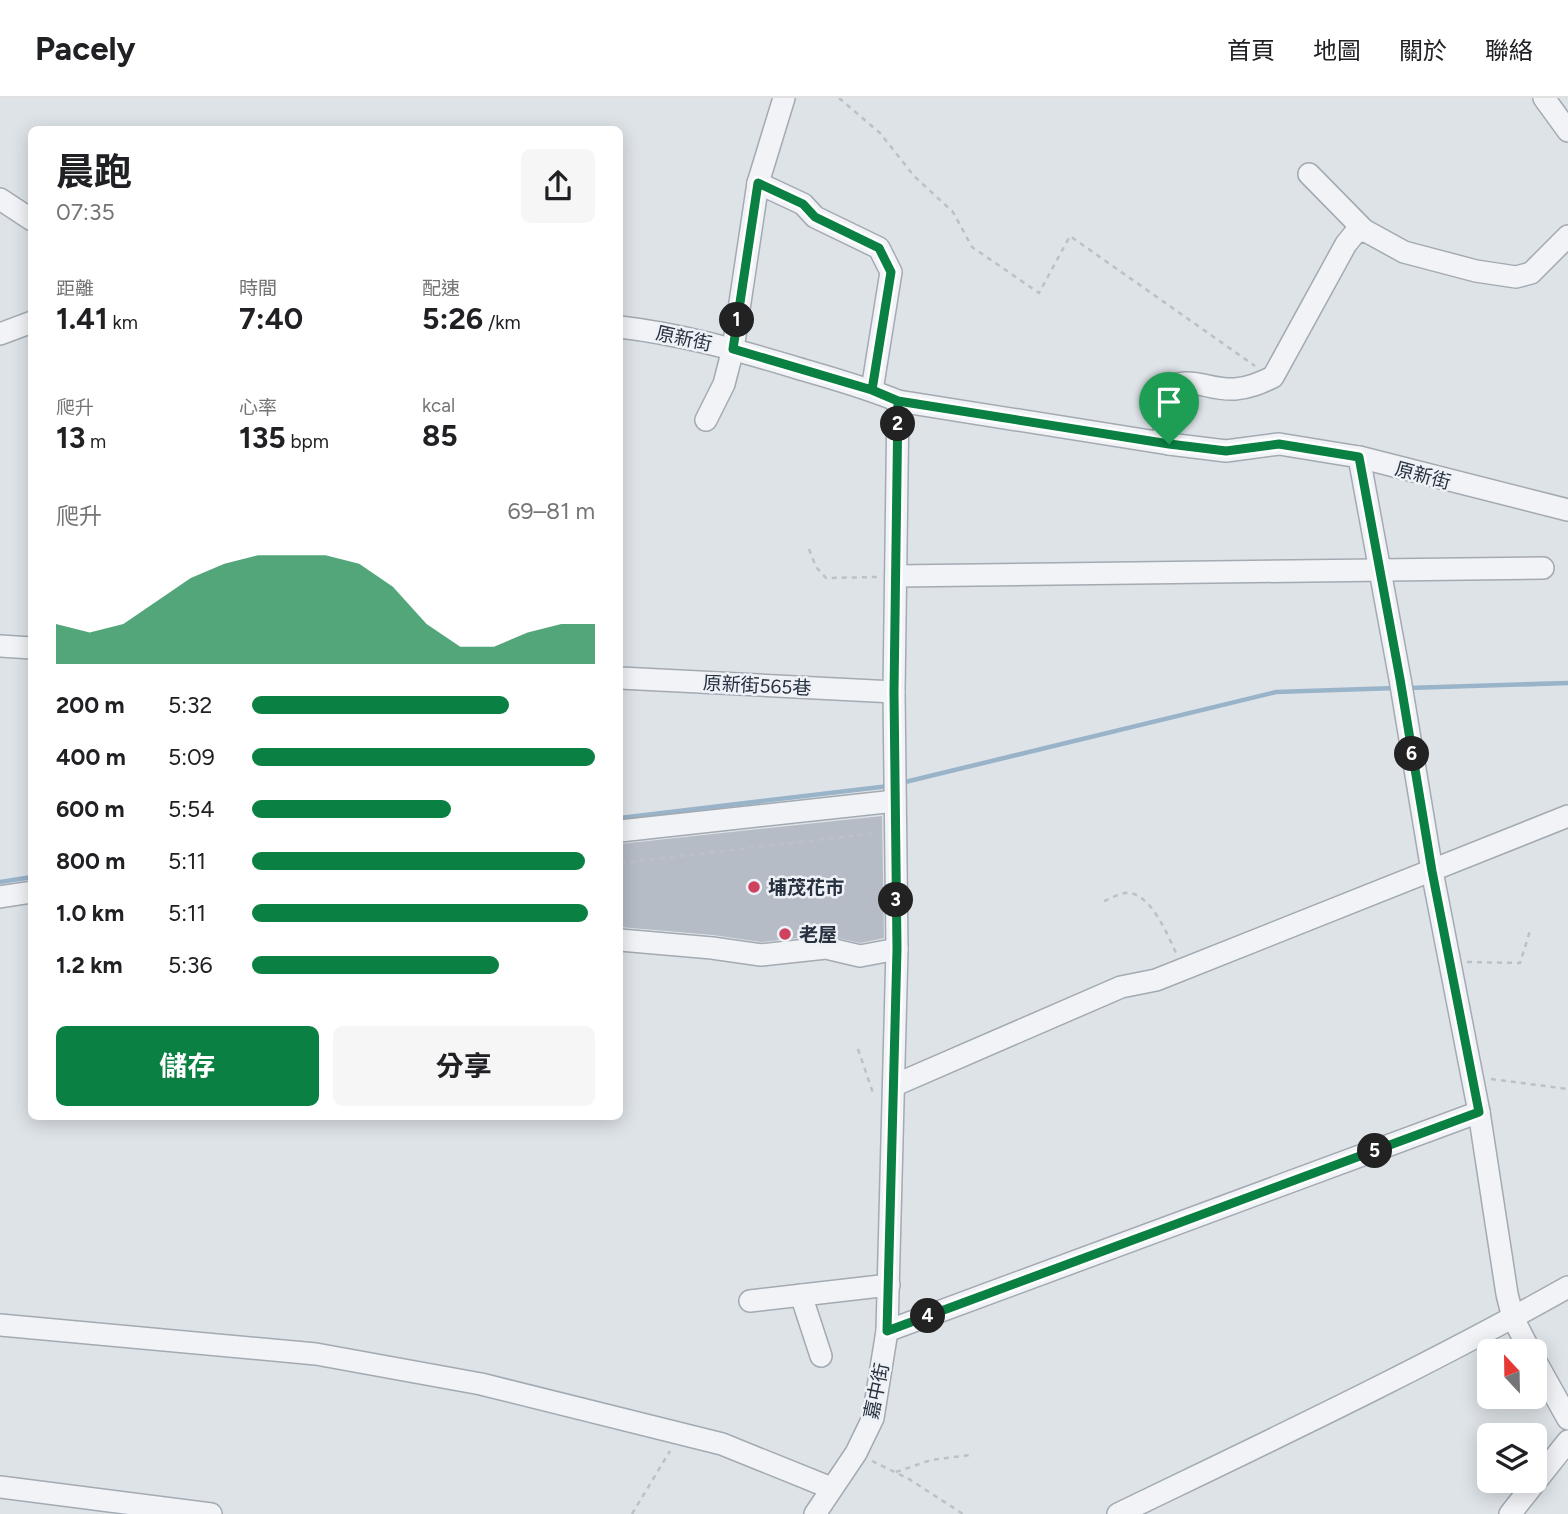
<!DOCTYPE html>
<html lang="zh-TW">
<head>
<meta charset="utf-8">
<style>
	body { margin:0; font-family:Figtree,"Noto Sans TC",sans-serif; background:#f6f6f6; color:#202124; height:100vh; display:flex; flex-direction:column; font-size:26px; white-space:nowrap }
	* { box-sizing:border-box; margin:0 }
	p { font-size:23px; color:#757577 }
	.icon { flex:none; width:38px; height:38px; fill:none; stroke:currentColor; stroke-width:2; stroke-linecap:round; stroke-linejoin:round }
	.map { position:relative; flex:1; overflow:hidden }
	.sheet { position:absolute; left:28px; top:28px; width:595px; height:994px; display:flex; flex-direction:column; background:#fff; border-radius:10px; box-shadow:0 4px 18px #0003 }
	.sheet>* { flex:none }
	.needle { width:46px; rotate:338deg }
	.buttons { position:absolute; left:1477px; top:1241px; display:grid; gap:14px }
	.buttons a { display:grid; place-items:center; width:70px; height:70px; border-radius:10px; background:#fff; box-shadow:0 4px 18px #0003; font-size:35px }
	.pin { position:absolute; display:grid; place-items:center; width:60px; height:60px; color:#fff; margin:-72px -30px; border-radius:50% 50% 50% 0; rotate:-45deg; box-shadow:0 0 7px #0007 }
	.pin .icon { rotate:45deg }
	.km { position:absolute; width:35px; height:35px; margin:-18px; border-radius:50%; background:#222; color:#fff; font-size:19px; line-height:35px; text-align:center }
	.round { display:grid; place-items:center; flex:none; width:74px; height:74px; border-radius:10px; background:#f6f6f6 }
	.summary { display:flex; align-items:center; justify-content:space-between; height:119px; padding:0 28px }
	h1 { font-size:38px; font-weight:700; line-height:52px }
	.figures { display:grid; grid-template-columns:repeat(3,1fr); gap:10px; height:119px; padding:7px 28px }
	.figures div { display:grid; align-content:center }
	.figures b { font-size:30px; font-weight:700 }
	.figures small { font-size:19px; font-weight:400 }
	.figures p { font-size:19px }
	.chart { height:196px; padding:14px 28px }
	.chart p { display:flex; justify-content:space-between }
	.chart svg { width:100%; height:126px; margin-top:7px; fill:#0b8043; opacity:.7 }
	.button { display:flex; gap:14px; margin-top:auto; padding:14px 28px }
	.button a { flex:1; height:80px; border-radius:10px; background:#0b8043; color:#fff; font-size:28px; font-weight:700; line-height:80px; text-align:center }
	.button a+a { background:#f6f6f6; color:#202124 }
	ul { padding:0 28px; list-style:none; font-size:23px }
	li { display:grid; grid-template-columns:112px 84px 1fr; align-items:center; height:52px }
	li i { height:18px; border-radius:9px; background:#0b8043 }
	header { display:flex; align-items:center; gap:42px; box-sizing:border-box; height:98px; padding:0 35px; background:#fff; border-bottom:2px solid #e0e0e0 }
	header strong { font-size:33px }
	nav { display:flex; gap:38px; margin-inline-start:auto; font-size:24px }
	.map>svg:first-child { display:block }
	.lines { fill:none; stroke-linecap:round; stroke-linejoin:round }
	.stream { stroke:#99b3c9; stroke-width:4.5 }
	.building { fill:#b5bcc5 }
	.minor-casing { stroke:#a3aab2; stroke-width:24 }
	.path { stroke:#bcc1c6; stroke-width:2.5; stroke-dasharray:5 5; stroke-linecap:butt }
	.minor { stroke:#f1f3f6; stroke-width:21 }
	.route-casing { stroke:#fff; stroke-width:14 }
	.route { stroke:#0b8043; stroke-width:9 }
	.poi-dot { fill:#cf415f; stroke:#eef1f6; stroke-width:2.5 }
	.labels { text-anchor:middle; stroke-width:5; stroke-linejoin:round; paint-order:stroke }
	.street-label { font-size:19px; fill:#27313f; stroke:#eef1f6 }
	.poi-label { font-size:19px; font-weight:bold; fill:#27313f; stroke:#eef1f6; text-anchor:start }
</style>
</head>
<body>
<header>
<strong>Pacely</strong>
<nav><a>首頁</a><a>地圖</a><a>關於</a><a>聯絡</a></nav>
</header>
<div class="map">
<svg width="1568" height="1416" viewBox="0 0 1568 1416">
	<rect width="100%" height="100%" fill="#dee3e8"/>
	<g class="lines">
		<g class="stream">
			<path d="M1408 590 1568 585"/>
			<path d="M901 685 1276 594 1396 590"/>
			<path d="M620 720 889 688"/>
			<path d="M0 784 32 779"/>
		</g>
	</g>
	<path class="building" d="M882 718 884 840 860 845 825 837 761 844 713 837 620 829V746Z"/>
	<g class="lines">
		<g class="minor-casing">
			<g id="minor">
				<path d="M1544 0 1568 33"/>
				<path d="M1309 76 1364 132"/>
				<path d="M758 85 803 106 815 119 879 150 891 174 872 292"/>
				<path d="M0 101 32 122"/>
				<path d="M620 229C680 236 738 252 797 270 831 280 865 289 898 303L1169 346 1226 353 1279 346 1359 359 1568 412"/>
				<path d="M0 236 32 224"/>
				<path d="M706 322 724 286 733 251 758 85 784 0"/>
				<path d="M1169 346 1158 308 1160 296C1189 273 1204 293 1235 291 1249 290 1260 285 1273 279L1346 146 1355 135 1364 132 1404 154 1476 173 1516 179 1531 175 1568 138"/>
				<path d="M1359 359 1400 581 1432 773 1479 1014 1507 1196 1513 1220 1530 1253"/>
				<path d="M896 478 1543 470"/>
				<path d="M0 548 32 550"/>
				<path d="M620 580 894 594"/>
				<path d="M620 733 895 703"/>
				<path d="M0 799 32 794"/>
				<path d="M620 842 712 850 761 857 826 850 860 858 897 851"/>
				<path d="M895 987 1121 889 1156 882 1568 718"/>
				<path d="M801 1197 821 1258"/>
				<path d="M750 1203 889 1187"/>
				<path d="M0 1227 316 1256 481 1286 722 1346 831 1390"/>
				<path d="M887 1233 1479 1014"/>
				<path d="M1535 1262 1568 1321"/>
				<path d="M0 1389 211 1416"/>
				<path d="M815 1416 856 1355 873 1320 887 1233 897 851 894 594 898 303"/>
				<path d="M1118 1416C1269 1343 1422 1271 1568 1189"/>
				<path d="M1510 1416 1568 1343"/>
			</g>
		</g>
		<g class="path">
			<path d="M839 0 880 35 914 78 953 114 972 149 1039 195 1070 138 1255 268"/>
			<path d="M809 451 816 469 826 480 877 479"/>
			<path d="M620 765 878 735"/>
			<path d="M1104 803C1111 800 1119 796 1125 795 1150 792 1168 838 1176 855"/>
			<path d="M1467 864 1520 865 1530 833"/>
			<path d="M858 951 874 998"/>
			<path d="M1491 981 1568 991"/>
			<path d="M872 1363 909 1381 963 1416"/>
			<path d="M896 1374 931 1362 970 1357"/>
			<path d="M632 1416 670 1353"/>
		</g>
		<use href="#minor" class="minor"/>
	</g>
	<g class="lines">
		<g class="route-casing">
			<path id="route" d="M1169 346 898 303 872 292 733 251 758 85 803 106 815 119 879 150 891 174 872 292 898 303 894 594 897 851 887 1233 1479 1014 1432 773 1400 581 1359 359 1279 346 1226 353 1169 346"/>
		</g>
		<use href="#route" class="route"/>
	</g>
	<g class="poi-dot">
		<circle cx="754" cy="789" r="7"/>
		<circle cx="785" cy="836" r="7"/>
	</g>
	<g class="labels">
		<g class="street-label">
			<text transform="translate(684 240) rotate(12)" y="7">原新街</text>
			<text transform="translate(1423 377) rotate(15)" y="7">原新街</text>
			<text transform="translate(757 587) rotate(3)" y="7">原新街565巷</text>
			<text transform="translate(876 1293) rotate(-78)" y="7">嘉中街</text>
		</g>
		<g class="poi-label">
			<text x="768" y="796">埔茂花市</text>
			<text x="799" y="843">老屋</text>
		</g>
	</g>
</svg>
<div class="buttons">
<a><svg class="needle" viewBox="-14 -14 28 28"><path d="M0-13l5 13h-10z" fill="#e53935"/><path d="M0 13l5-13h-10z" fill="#757577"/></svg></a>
<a><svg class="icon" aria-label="layers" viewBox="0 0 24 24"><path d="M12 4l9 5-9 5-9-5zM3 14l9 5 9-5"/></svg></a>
</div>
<div class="pin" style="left:1169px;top:346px;background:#1e9e55"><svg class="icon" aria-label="arrive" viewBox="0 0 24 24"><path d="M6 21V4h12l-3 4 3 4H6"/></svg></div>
<b class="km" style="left:737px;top:222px">1</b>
<b class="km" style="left:898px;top:326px">2</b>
<b class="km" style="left:896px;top:802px">3</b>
<b class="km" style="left:928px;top:1218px">4</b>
<b class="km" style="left:1375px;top:1053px">5</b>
<b class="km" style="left:1412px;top:656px">6</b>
<section class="sheet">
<div class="summary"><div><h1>晨跑</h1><p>07:35</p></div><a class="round"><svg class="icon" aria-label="share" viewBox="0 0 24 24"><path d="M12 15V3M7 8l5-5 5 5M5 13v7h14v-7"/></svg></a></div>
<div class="figures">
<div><p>距離</p><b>1.41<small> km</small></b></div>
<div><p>時間</p><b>7:40</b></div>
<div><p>配速</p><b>5:26<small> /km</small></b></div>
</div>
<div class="figures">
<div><p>爬升</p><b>13<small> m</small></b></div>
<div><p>心率</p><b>135<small> bpm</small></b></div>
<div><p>kcal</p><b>85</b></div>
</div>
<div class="chart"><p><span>爬升</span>69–81 m</p>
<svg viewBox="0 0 160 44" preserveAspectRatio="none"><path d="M0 44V30L10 33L20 30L30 22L40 14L50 9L60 6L70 6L80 6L90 9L100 17L110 30L120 38L130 38L140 33L150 30L160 30V44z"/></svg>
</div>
<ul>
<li><b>200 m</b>5:32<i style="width:75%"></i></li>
<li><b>400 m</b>5:09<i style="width:100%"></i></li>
<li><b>600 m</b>5:54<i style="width:58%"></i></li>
<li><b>800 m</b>5:11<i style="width:97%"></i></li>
<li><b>1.0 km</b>5:11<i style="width:98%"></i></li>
<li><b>1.2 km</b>5:36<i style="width:72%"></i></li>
</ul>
<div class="button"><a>儲存</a><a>分享</a></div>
</section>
</div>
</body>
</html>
